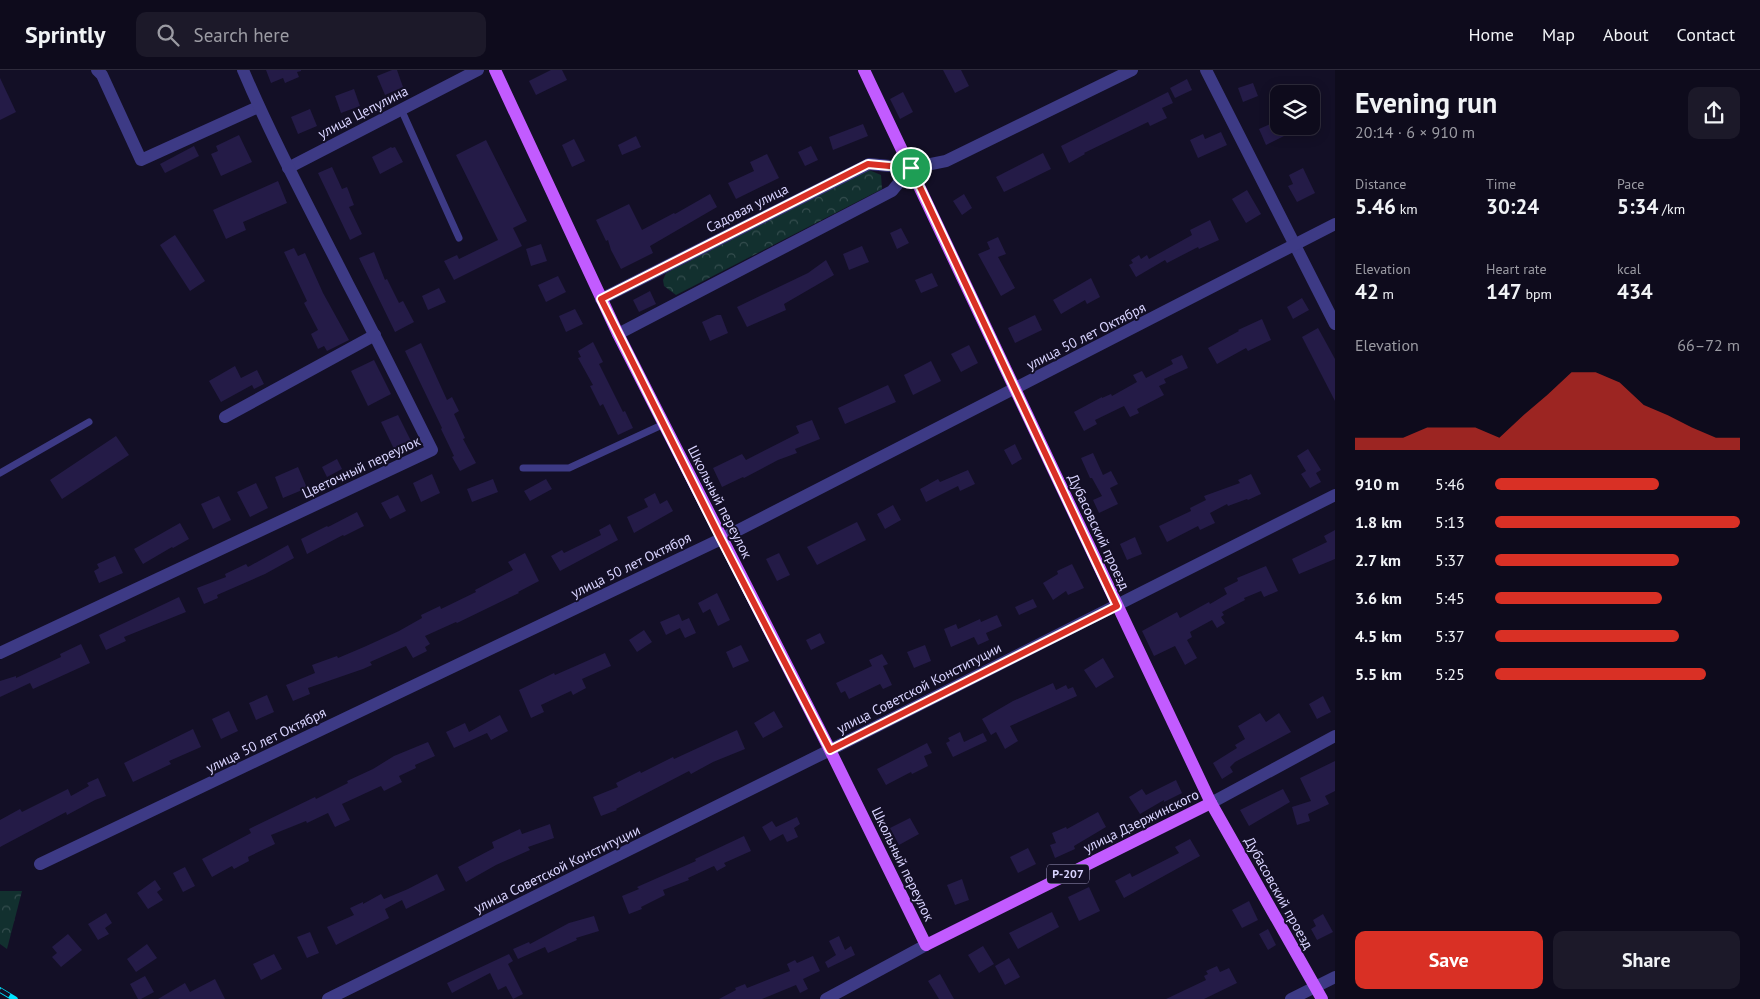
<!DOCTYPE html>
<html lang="en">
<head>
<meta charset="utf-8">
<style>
	body { margin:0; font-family:"PT Sans",sans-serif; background:#1c1929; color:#f1f3f6; height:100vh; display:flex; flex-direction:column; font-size:19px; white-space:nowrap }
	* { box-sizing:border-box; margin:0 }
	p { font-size:16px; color:#9b9ba3 }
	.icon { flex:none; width:28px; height:28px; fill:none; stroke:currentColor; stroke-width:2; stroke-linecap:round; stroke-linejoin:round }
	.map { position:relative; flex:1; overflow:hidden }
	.side { display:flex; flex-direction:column; background:#0e0b1c; width:425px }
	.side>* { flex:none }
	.fabs { position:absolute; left:1270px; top:15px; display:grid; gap:10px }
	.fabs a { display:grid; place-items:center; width:50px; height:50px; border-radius:10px; background:#0e0b1c; box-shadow:0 2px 12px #0003,0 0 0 1px #2e2b3b; font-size:25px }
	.pin { position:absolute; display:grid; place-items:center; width:42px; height:42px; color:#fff; margin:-21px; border:2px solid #fff; border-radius:50%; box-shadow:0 1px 5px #0007 }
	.round { display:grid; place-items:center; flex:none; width:52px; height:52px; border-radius:10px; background:#1c1929 }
	.headline { display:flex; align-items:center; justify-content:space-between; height:85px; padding:0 20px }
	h1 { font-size:28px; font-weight:700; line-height:38px }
	.figures { display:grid; grid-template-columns:repeat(3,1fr); gap:8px; height:85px; padding:5px 20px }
	.figures div { display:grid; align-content:center }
	.figures b { font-size:21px; font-weight:700 }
	.figures small { font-size:14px; font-weight:400 }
	.figures p { font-size:14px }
	.chart { height:140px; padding:10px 20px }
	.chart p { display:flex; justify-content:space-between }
	.chart svg { width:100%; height:90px; margin-top:5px; fill:#d93025; opacity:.7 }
	.cta { display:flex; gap:10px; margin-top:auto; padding:10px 20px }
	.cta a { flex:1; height:58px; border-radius:10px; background:#d93025; color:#fff; font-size:20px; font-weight:700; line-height:58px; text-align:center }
	.cta a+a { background:#1c1929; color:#f1f3f6 }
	ul { padding:0 20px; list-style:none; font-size:16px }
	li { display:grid; grid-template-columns:80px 60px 1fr; align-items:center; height:38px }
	li i { height:12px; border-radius:6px; background:#d93025 }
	header { display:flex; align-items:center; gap:30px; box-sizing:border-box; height:70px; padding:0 25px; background:#0e0b1c; border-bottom:1px solid #2e2b3b }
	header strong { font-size:24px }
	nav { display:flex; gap:28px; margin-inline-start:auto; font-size:18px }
	.search { width:350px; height:45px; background:#1c1929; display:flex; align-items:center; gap:12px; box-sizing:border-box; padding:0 18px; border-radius:10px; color:#9b9ba3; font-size:19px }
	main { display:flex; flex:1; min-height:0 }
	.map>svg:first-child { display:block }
	.forest { fill:url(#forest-crowns) }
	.building { fill:#241b47 }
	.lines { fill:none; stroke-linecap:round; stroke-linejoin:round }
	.service { stroke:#3d3a85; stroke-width:7 }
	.minor { stroke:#3d3a85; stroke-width:12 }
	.primary { stroke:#c25bff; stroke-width:12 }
	.rail-casing { stroke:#00e5ff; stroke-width:5.5 }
	.rail { stroke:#130f26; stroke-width:4; stroke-dasharray:11; stroke-linecap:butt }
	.route-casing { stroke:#fff; stroke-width:10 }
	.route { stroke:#d93025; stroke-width:6 }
	.labels { text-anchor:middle; stroke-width:4; stroke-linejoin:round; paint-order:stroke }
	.shield { fill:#130f26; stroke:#9e99be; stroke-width:1 }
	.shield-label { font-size:12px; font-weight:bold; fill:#d9d4ff }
	.street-label { font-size:14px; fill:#d9d4ff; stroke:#130f26 }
</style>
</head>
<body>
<header>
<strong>Sprintly</strong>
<div class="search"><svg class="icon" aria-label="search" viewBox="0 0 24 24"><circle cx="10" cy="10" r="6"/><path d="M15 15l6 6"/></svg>Search here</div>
<nav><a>Home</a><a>Map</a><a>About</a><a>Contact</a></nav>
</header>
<main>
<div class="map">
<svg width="1335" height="929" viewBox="0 0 1335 929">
	<defs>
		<pattern id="forest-crowns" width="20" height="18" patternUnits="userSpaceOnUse" patternTransform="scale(1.25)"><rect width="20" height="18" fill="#12302f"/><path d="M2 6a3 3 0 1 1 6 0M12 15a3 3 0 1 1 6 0" fill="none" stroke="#344d4e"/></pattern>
	</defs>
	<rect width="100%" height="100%" fill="#130f26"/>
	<g class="forest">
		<path d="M869 100 881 105 882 119 676 225 664 216 663 210 666 203Z"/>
		<path d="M0 821H22L7 879 0 874Z"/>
	</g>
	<g class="building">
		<path d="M266 0H301V1L297 2 299 7 285 13 283 8 271 13Z"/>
		<path d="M392 0H397L403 17 385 25 377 6Z"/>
		<path d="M551 0H562L567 10 536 25 529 11Z"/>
		<path d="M943 0H961L969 16 955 23Z"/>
		<path d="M0 8 16 42 0 50Z"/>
		<path d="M1187 9 1192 20 1175 28 1170 18Z"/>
		<path d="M1253 13 1258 26 1243 32 1238 18Z"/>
		<path d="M354 19 360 36 341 43 335 26Z"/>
		<path d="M903 22 913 42 900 49 890 29Z"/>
		<path d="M1168 22 1173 33 1162 38 1167 48 1150 56 1148 52 1084 83 1085 84 1069 93 1061 76Z"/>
		<path d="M310 39 317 56 298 64 291 47Z"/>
		<path d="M1277 51 1284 66 1266 75 1259 59Z"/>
		<path d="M863 54 868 66 833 80 829 67Z"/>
		<path d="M1221 62 1227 75 1198 88 1190 70 1203 64 1205 69Z"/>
		<path d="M239 65 252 92 221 106 211 84 218 81 216 76Z"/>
		<path d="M636 66 641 77 622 85 618 75Z"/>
		<path d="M574 69 585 91 572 97 562 75Z"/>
		<path d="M486 70 527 151 513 158 522 176 454 210 444 191 457 185 459 189 498 170 456 85Z"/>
		<path d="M194 76 199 86 165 103 160 94Z"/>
		<path d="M811 76 818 90 805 96 798 82Z"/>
		<path d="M391 77 392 78 395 77 403 92 380 104 372 87Z"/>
		<path d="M1043 83 1051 99 1004 122 996 107Z"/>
		<path d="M767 84 779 108 736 129 728 113 754 101 750 92Z"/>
		<path d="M332 97 342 119 347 117 354 135 349 137 362 164 350 170 318 103Z"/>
		<path d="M1303 98 1315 123 1297 132 1288 116 1293 114 1289 105Z"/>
		<path d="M278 111 287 133 243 152 246 160 226 169 213 140Z"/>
		<path d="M1247 120 1261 144 1246 153 1232 129Z"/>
		<path d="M710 124 717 137 650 176 653 183 621 199 611 180 608 170 606 171 596 150 629 134 642 160 674 143 675 144Z"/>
		<path d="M964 124 972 138 962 145 953 131Z"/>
		<path d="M1210 150 1219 170 1199 179 1198 177 1167 193 1165 190 1136 207 1129 195 1133 193 1131 190 1139 185 1141 189 1147 185 1149 189 1192 165 1190 160Z"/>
		<path d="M901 158 909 173 897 179 890 163Z"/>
		<path d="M175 165 205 211 190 221 160 175Z"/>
		<path d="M998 167 1006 184 998 187 1015 218 1001 226 978 184 990 179 987 172Z"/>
		<path d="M541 174 547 191 531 196 526 179Z"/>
		<path d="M862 176 869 192 849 200 843 184Z"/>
		<path d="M294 178 298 186 305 183 323 223 349 270 327 281 324 276 318 279 311 264 318 260 304 233 307 231 284 182Z"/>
		<path d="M374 182 385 210 387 209 399 233 403 231 414 252 395 262 359 188Z"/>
		<path d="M826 190 834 205 784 234 786 240 747 257 737 237 808 203Z"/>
		<path d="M932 203 938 216 921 223 915 210Z"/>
		<path d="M558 206 566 222 546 232 538 215Z"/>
		<path d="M1091 208 1100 227 1087 234 1085 230 1061 244 1053 230Z"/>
		<path d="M439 218 446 232 428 240 422 226Z"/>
		<path d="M650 221 656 234 639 242 633 230Z"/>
		<path d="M1302 228 1309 240 1293 249 1287 237Z"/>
		<path d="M575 239 583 254 566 262 559 246Z"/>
		<path d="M717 245H721L728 263 710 271 702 252Z"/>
		<path d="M1035 245 1042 260 1015 273 1008 258Z"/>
		<path d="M1262 249 1271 270 1248 281 1246 278 1217 294 1208 278 1239 261 1238 260Z"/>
		<path d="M1318 258 1335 289V331L1302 267Z"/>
		<path d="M593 272 603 292 599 294 623 342 625 341 633 358 618 365 603 334 600 336 590 316 593 315 578 288 581 287 578 281Z"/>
		<path d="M421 273 447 330 452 327 459 341 454 344 465 368 463 369 476 393 460 401 452 387 454 386 441 359 442 358 405 281Z"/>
		<path d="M969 275 978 293 961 302 951 284Z"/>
		<path d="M1182 285 1188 298 1164 309 1166 313 1159 316 1164 325 1137 339 1139 343 1130 347 1124 336 1095 350 1097 354 1084 361 1074 342 1102 327V328L1111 324 1112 326 1137 312 1133 305 1142 301 1146 308 1173 294 1171 290Z"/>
		<path d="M374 290 391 324 368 336 351 301Z"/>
		<path d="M931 291 941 311 913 325 904 305Z"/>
		<path d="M235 296 241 308 257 300 264 314 254 319 252 315 221 332 209 311Z"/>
		<path d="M888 315 896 332 845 354 838 338Z"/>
		<path d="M398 345 411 371 394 379 381 352Z"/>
		<path d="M812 350 820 369 795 379 797 383 778 390 744 408 743 407 722 417 713 398 742 384 746 390 799 363 796 356Z"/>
		<path d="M116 366 129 385 62 429 50 410Z"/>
		<path d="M1015 374 1022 389 1012 395 1004 380Z"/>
		<path d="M1308 379 1321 400 1316 403 1321 412 1310 418 1301 404 1306 401 1297 386Z"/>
		<path d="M1093 383 1103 405 1111 401 1118 414 1110 418 1118 434 1099 443 1093 430 1102 426 1092 408H1090L1081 388Z"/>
		<path d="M337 389 342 399 327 407 322 397Z"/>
		<path d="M298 397 307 418 283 428 275 407Z"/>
		<path d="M968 400 975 414 960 421 958 416 926 432 920 419 938 409 940 412Z"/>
		<path d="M432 404 440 423 421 432 413 413Z"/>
		<path d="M1251 404 1261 424 1248 430 1247 429 1228 436 1227 434 1210 443 1215 453 1200 460 1198 456 1167 472 1159 456 1191 441 1190 438 1206 430 1204 426 1240 413 1238 410Z"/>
		<path d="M493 409 498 422 472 432 467 419Z"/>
		<path d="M546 409 552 419 530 431 524 421Z"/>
		<path d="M256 413 268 438 250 447 237 422Z"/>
		<path d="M655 423 660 434 667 430 673 441 634 463 627 447 648 437 644 429Z"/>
		<path d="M398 425 406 441 390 449 381 433Z"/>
		<path d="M219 426 231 450 213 459 201 434Z"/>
		<path d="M893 435 901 450 885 459 877 444Z"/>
		<path d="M357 442 364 456 344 466 343 465 307 484 301 469 327 456 328 457Z"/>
		<path d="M857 452 866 470 817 495 807 477Z"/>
		<path d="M180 453 189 469 173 478 172 477 143 494 134 479Z"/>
		<path d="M610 454 618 470 560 501 551 486 562 480 564 483 601 465 599 460Z"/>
		<path d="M1335 460V489L1299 504 1292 489 1327 472 1324 466Z"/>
		<path d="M1135 467 1142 484 1127 490 1120 474Z"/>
		<path d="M288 475 294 488 265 504 217 525 218 528 204 534 197 518 226 507 225 504 246 494 248 497Z"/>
		<path d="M525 483 539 511 518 522 519 523 457 553 456 552 425 566 430 574 425 577 427 581 413 588 406 576 370 592 372 595 363 599 308 618 310 624 293 631 286 615 315 603 312 595 337 586 338 588 364 577 399 561 422 548 421 545 440 536 441 539 476 522 475 520 513 500 508 492Z"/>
		<path d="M779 483 790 505 777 511 766 489Z"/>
		<path d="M115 486 123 503 99 513 94 501 99 498 97 494Z"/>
		<path d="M1072 494 1084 518 1068 525 1066 521 1053 530 1043 513 1058 504 1057 501Z"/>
		<path d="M1266 496 1278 521 1264 527 1261 521 1244 528 1245 530 1222 542 1224 545 1221 547 1225 553 1217 558 1212 550 1190 562 1192 567 1187 570 1197 588 1185 595 1175 576 1154 586 1142 561 1177 542 1180 548 1209 532 1210 534 1227 524 1224 518 1238 511 1237 508Z"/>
		<path d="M717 523 730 550 718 556 710 539 703 543 698 533Z"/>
		<path d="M179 527 186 542 124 567 126 571 106 580 99 565Z"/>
		<path d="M1033 529 1037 537 1019 545 1015 537Z"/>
		<path d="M679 544 682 551 689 548 696 563 685 568 680 558 666 565 660 552Z"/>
		<path d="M997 545 1002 556 986 563 989 570 978 575 974 567 951 577 944 559 956 554 958 559 980 549 981 552Z"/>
		<path d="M644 560 652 572 637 582 629 570Z"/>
		<path d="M820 563 825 573 811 580 806 570Z"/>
		<path d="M81 574 90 593 33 619 30 613 0 627V611L16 606V608L61 587 60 584Z"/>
		<path d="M741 575 749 591 733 598 726 582Z"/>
		<path d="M925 575 931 591 914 598 907 582Z"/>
		<path d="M605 583 611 596 582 609 586 618 573 625 571 621 541 635 544 642 531 648 519 620 554 603 555 605Z"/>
		<path d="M882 584 888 594 883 596 892 615 883 619 880 614 849 629 845 621 841 623 836 613 872 596 869 590Z"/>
		<path d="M1103 588 1114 607 1096 618 1084 600Z"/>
		<path d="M1053 613 1056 620 1066 615 1068 619 1073 617 1077 626 1010 656 1018 671 1005 679 996 662 991 665 982 649 1013 631Z"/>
		<path d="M267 625 274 642 256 650 249 633Z"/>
		<path d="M1323 626 1331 642 1317 649 1309 634Z"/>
		<path d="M229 641 238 661 221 669 212 649Z"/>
		<path d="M774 641 783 657 763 668 754 653Z"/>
		<path d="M1260 643 1266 652 1279 643 1291 662 1235 692 1230 697 1233 702 1222 709 1213 693 1237 678 1235 675 1245 669 1238 656Z"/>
		<path d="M500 645 508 661 491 670 487 663 454 678 446 662 465 653 469 662Z"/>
		<path d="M193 659 201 677 169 691 171 694 133 712 124 693Z"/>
		<path d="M737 660 745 679 713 692 691 704 689 701 616 739 617 740 601 746 593 727 618 717 616 713 640 701 641 703 673 687 674 689Z"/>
		<path d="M960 662 964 672 983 663 987 671 953 687 946 673 950 671 948 668Z"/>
		<path d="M428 672 435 686 415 695 416 698 399 706 402 712 384 721 381 716 342 734 350 750 335 757 328 743 307 753 306 751 271 765 275 774 248 787 249 791 234 799 232 796 212 807 202 789 251 763 249 759 315 727 316 729 348 713 347 711 373 699 394 686Z"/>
		<path d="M927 673 932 683 924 686 928 696 912 704 911 702 886 715 877 699Z"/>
		<path d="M1335 691V721L1325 726 1329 734 1308 744 1310 751 1297 755 1292 737 1311 731 1300 708Z"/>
		<path d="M98 708 106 726 95 730 67 745 66 742 0 777V750L20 739 22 742 68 719 71 726 89 716 87 713Z"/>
		<path d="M1176 710 1182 723 1164 732V730L1140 744 1129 727 1142 719 1146 725Z"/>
		<path d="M1283 719 1290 732 1249 756 1240 740Z"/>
		<path d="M1098 742 1106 757 1074 776 1075 779 1055 788 1050 775 1056 773 1052 763 1066 757 1067 759Z"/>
		<path d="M797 747 800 754 794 758 798 767 787 772 783 764 770 771 762 757 772 751 776 757Z"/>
		<path d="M910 748 919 764 899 775 890 758Z"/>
		<path d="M550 754 554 768 528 777 530 780 496 795 466 812 458 797 494 778 492 772 520 759 522 764Z"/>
		<path d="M744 766 751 781 724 793 726 796 717 801 714 796 688 808 689 810 663 820 665 825 641 837 642 839 629 844 622 826 639 819 637 817 696 791 695 789Z"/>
		<path d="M1190 769 1200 786 1124 828 1115 811 1130 803 1132 807 1179 783 1175 777Z"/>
		<path d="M1028 778 1036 794 1018 803 1010 787Z"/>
		<path d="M185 797 195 816 183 822 173 803Z"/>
		<path d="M437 804 445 820 406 839 402 830 385 839 389 848 336 875 327 857 354 845 350 838 363 832V834L381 824 384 829 408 819Z"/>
		<path d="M962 809 969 830 955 835 947 815Z"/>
		<path d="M155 810 161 819 157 822 163 830 148 839 137 823Z"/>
		<path d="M1089 817 1100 841 1079 851 1068 827Z"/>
		<path d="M1249 831 1258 850 1242 858 1232 840Z"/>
		<path d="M1052 842 1059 857 1018 879 1009 863Z"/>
		<path d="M106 843 112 853 105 858 109 864 98 870 88 854Z"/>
		<path d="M1323 844 1333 862 1317 870 1311 859 1316 856 1313 850Z"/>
		<path d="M594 846 599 861 576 868 577 870 548 883 545 877 518 889 513 879 529 872 530 874 569 853Z"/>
		<path d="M1268 859 1276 875 1268 880 1259 864Z"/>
		<path d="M310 862 319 883 307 888 297 867Z"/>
		<path d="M68 864 82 880 61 897 52 887 57 883 52 877Z"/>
		<path d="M839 866 845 880 851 876 855 885 828 898 825 892 836 885 829 871Z"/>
		<path d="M147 874 157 888 136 902 127 889Z"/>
		<path d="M983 876 994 894 979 903 968 885Z"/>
		<path d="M274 884 282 899 261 910 253 894Z"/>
		<path d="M509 884 513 891 508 894 523 924 513 929 506 916 498 920 490 903 452 923 447 913Z"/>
		<path d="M813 886 820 901 803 909 808 919 800 923 796 915 762 929H719L736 920 735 918 745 914 747 918 790 901 787 894 795 890 797 893Z"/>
		<path d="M1009 888 1020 907 1005 915 995 896Z"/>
		<path d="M1217 896 1220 902 1229 898 1237 913 1204 929H1166L1206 910 1204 906 1208 904 1206 901Z"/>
		<path d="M940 904 954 929H939L928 911Z"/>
		<path d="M145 906 154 922 141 929H138L130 914Z"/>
		<path d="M215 909 225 929H158L185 913 190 922Z"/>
	</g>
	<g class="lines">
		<g class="service">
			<path d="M401 39 459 168"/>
			<path d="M523 398H569L664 354"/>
			<path d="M0 403 89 352"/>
		</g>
		<g class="minor">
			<path d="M97 0 102 5 141 90 258 37"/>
			<path d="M1206 0 1335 254"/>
			<path d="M288 98 478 0"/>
			<path d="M601 229 869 94 911 98"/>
			<path d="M618 264 892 121 911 98 946 91 1132 0"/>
			<path d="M225 347 375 265"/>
			<path d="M0 583 432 380C404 324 377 269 348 214 312 143 274 73 243 0"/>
			<path d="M1211 733 1335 666"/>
			<path d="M40 794 721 469 1335 154"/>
			<path d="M328 929 830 680 1335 425"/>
			<path d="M826 929 926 875"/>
			<path d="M1291 929 1335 907"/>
		</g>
		<g class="primary">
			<path d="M495 0 618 264 830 680 926 875 1211 733"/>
			<path d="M864 0 1211 733 1322 929"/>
		</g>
		<g class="rail-casing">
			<path id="rail" d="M0 920 15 929"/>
		</g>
		<use href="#rail" class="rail"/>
	</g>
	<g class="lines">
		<g class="route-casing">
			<path id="route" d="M868 94 911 98 1117 536 830 680 721 469 601 229Z"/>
		</g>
		<use href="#route" class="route"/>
	</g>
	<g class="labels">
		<rect class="shield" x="1047" y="794.5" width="42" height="19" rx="4"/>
		<g class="shield-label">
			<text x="1068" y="808">Р-207</text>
		</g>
		<g class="street-label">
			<text transform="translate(363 42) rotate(-27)" y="5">улица Цепулина</text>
			<text transform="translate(747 138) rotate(-27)" y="5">Садовая улица</text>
			<text transform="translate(1086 266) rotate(-27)" y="5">улица 50 лет Октября</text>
			<text transform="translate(361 397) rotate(-25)" y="5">Цветочный переулок</text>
			<text transform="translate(720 432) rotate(63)" y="5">Школьный переулок</text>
			<text transform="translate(1099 462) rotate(65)" y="5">Дубасовский проезд</text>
			<text transform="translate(631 495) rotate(-26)" y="5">улица 50 лет Октября</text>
			<text transform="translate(919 618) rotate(-27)" y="5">улица Советской Конституции</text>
			<text transform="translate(266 670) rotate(-26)" y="5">улица 50 лет Октября</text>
			<text transform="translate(1141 751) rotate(-26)" y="5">улица Дзержинского</text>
			<text transform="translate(903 794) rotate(64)" y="5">Школьный переулок</text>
			<text transform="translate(557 799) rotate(-26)" y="5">улица Советской Конституции</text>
			<text transform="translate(1279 823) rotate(61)" y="5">Дубасовский проезд</text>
		</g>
	</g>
</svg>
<div class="fabs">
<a><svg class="icon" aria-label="layers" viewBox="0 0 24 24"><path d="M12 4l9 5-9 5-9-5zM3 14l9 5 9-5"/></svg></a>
</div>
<div class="pin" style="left:911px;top:98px;background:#1e9e55"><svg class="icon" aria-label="arrive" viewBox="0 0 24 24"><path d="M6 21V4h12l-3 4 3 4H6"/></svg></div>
</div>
<section class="side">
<div class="headline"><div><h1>Evening run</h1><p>20:14 · 6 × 910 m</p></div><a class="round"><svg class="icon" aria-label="share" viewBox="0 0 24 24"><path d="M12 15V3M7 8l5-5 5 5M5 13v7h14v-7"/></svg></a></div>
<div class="figures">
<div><p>Distance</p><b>5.46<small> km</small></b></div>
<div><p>Time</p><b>30:24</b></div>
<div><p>Pace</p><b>5:34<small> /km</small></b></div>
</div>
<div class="figures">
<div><p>Elevation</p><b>42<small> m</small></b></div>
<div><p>Heart rate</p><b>147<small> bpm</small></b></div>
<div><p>kcal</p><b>434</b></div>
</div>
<div class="chart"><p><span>Elevation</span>66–72 m</p>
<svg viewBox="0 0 160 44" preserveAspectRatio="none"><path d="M0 44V38L10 38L20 38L30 33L40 33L50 33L60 38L70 27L80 17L90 6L100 6L110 11L120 22L130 27L140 33L150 38L160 38V44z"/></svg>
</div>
<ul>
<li><b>910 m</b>5:46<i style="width:67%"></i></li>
<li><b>1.8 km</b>5:13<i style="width:100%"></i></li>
<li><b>2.7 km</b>5:37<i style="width:75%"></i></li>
<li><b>3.6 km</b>5:45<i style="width:68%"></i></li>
<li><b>4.5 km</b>5:37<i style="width:75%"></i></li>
<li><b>5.5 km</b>5:25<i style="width:86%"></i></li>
</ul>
<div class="cta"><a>Save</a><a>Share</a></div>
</section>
</main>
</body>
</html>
